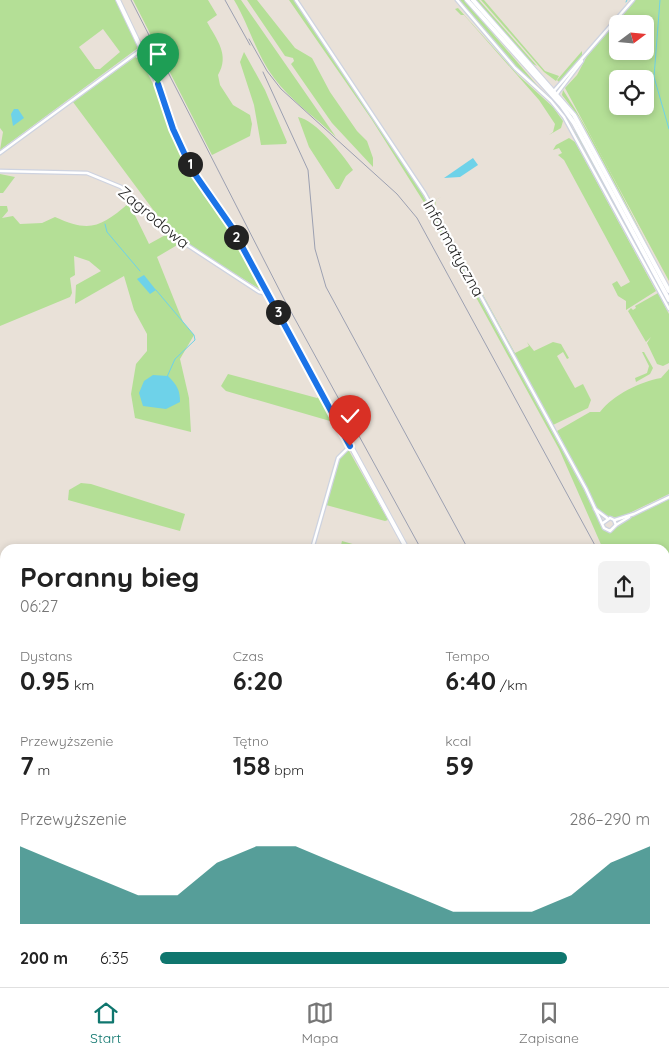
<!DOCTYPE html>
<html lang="pl">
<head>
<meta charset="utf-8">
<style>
	body { margin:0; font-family:Quicksand,sans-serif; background:#f2f2f2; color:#222; height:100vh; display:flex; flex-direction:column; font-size:19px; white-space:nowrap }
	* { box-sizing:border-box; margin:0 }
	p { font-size:16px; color:#767676 }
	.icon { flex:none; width:28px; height:28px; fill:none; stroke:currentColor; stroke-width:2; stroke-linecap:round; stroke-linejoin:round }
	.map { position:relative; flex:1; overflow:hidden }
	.sheet { position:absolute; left:0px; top:544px; width:670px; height:444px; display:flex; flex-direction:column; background:#fff; border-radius:15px 15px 0 0; box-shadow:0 2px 8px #0003 }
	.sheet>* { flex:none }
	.needle { width:32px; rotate:74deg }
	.buttons { position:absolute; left:609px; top:15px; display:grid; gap:10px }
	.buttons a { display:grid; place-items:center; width:45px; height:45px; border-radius:8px; background:#fff; box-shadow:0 2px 8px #0003; font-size:25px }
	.pin { position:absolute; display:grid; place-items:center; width:42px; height:42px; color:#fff; margin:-51px -21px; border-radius:50% 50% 50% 0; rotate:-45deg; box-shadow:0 0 5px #0007 }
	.pin .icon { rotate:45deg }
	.km { position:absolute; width:25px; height:25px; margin:-12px; border-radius:50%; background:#222; color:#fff; font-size:14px; line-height:25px; text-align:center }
	.round { display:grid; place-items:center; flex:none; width:52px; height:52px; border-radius:8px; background:#f2f2f2 }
	.headline { display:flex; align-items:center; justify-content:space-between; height:85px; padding:0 20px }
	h1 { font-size:28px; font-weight:800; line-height:38px }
	.stats { display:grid; grid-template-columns:repeat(3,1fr); gap:8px; height:85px; padding:5px 20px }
	.stats div { display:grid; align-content:center }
	.stats b { font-size:25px; font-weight:800 }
	.stats small { font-size:14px; font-weight:400 }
	.stats p { font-size:14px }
	.chart { height:140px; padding:10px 20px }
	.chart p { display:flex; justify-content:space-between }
	.chart svg { width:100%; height:90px; margin-top:5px; fill:#0f766e; opacity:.7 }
	ul { padding:0 20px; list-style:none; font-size:16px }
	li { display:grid; grid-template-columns:80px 60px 1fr; align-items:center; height:38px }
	li i { height:12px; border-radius:6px; background:#0f766e }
	.tabs { display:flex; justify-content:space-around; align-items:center; height:70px; border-top:1px solid #e0e0e0; background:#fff; font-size:14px; color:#767676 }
	.tabs a { display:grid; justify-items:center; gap:2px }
	.tabs .selected { color:#0f766e }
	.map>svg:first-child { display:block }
	.green { fill:#b4df96; fill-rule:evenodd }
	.water { fill:#6ed2e9 }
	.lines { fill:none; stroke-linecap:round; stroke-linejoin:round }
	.stream { stroke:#6ed2e9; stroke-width:1 }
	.street-casing { stroke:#ced3e0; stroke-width:5 }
	.secondary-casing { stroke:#ced3e0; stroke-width:6 }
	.street { stroke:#fff; stroke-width:2.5 }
	.secondary { stroke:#fff; stroke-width:4 }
	.rail { stroke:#9ca0b1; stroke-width:1 }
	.route-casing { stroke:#fff; stroke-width:10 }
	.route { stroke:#1a73e8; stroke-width:6 }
	.labels { text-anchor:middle; stroke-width:4.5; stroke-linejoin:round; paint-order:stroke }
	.street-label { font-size:16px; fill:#272727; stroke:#fff }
</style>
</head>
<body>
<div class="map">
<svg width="669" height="987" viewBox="0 0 669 987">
	<rect width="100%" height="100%" fill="#e9e1d8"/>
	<g class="green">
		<path d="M0 0H116L138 48 0 150 3 132 0 128ZM103 29 120 52 100 69H95L79 47Z"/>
		<path d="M133 0H208L217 15 207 22C217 40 230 55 218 75L220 85 233 105 250 115 252 124 250 136 212 155Z"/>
		<path d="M234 0H241L336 137C316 118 290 100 274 78 256 54 249 25 234 0Z"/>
		<path d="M247 0H257L295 48 312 58 330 92 357 131 367 141 373 158V167L332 123 291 64 294 61 293 58 285 56Z"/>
		<path d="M289 0H294L419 188 583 488 604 530 613 531 620 523 669 499V665L665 660V549H603L559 449 425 204 372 120Z"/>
		<path d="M459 0H464L542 91 518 68Z"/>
		<path d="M476 0H479L537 66 531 63Z"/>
		<path d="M481 0H484L545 71 559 76 556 81 544 72Z"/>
		<path d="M635 0H669V281L565 88 577 75 587 56ZM618 24H645V51H618ZM618 79H645V106H618Z"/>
		<path d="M458 8 518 75 553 107 563 121 561 128 549 135 553 132 555 124 539 100 464 15H461L455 9Z"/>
		<path d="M582 51V57L559 82 557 80Z"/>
		<path d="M244 52 265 90 287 142 286 144 261 145 254 105 240 62Z"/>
		<path d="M135 57 141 60 156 90 171 134 194 179 233 234 263 291 186 244 160 219 73 102Z"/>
		<path d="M563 90C601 148 630 213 663 274L579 117 562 95Z"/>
		<path d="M298 117C316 120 343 155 353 170L346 176 339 189H336L309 147Z"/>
		<path d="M566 119 583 143 660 289 579 139Z"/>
		<path d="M569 138 575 142 656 291 626 310V301L618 296 612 284 617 281 621 287 630 282 564 160 558 155 562 153 559 148 553 150 556 145Z"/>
		<path d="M0 174 15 177 3 193H0Z"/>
		<path d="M441 197 436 200 435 207 515 353 529 346 527 342 534 351 553 342 561 344 569 358 567 359 563 352 557 356 575 388 583 384 591 400 588 408 553 425 435 207C434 202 436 199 441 197Z"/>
		<path d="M129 203 149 244 169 233 179 244 157 257 183 322 194 335 180 359 189 398 191 432 135 418 131 394 136 364 147 351V334L134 310 124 276 75 304 76 285 101 271 89 261 74 256 75 275 70 278 72 293 70 297 0 326V206H7L8 211 2 218 13 216 20 224 42 223 55 217C90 233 101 227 129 203Z"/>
		<path d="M658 293 669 314V363L663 366 657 364 647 343 651 337 646 342 628 311 631 308 633 310 636 308 635 306Z"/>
		<path d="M642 352H644L653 368 650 374 636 382 635 378 647 373 649 366Z"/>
		<path d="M669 369V494L619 518 604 515 597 508 557 431 590 412H600C614 394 640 382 661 378Z"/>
		<path d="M228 374 317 398 320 396 332 419 330 421 226 391 221 386Z"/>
		<path d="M348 449 388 520 385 521 326 505 339 458Z"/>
		<path d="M81 483 91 484 185 514 180 531 68 500 69 490Z"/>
		<path d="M342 541 370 549H340Z"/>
		<path d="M0 650 5 651V696L0 694Z"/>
		<path d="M665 878 669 885V923L665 916Z"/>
		<path d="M0 884 5 885V906L0 905Z"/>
		<path d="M0 917 5 919V977L0 975Z"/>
		<path d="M665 921 669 928V987H665L662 983 665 982Z"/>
		<path d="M15 982 219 983 218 987H9Z"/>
		<path d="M407 982 424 987H276L260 983Z"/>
		<path d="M624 982 644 983 647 987H623Z"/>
		<path d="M463 983H541L558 987H479Z"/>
	</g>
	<g class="water">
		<path d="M14 109H18L24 118 13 126 11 114Z"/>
		<path d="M473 158 478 165 460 177 444 178Z"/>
		<path d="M144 275 156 290 150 294 137 279Z"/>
		<path d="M153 375 168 376C177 385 180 390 180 402L166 409 143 406 139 393 144 381Z"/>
	</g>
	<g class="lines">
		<g class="stream">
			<path d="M660 0 654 77 669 129"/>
			<path d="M626 2 627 0"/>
			<path d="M105 224 107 232 140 271"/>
			<path d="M156 290 194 335 195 340 175 359 167 377"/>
		</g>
		<g class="street-casing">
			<g id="street">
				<path d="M296 0 425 194 586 489 604 528 610 531 616 525 614 520 610 518 603 523"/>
				<path d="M457 0 515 68 551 101 564 117 669 309"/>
				<path d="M553 92 633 0"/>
				<path d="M556 95 582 61"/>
				<path d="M0 153 142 49"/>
				<path d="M0 171 87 173 121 187 178 239 259 292 268 294"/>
				<path d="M595 509 607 518"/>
				<path d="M615 520 634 514 669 497"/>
				<path d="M616 525 629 517"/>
				<path d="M312 549 338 458 350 446"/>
				<path d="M0 740 5 742"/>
				<path d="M0 807 5 808"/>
				<path d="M258 982 273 987"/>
				<path d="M354 982 369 987"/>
				<path d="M8 987 14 982"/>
				<path d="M186 987 188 982"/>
				<path d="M587 987 588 982"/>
			</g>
		</g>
		<g class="secondary-casing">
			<g id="secondary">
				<path d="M118 0 158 84 173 129 192 170 206 194 231 226 407 549"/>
				<path d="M467 0 562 106 574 123 669 300"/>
				<path d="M473 0 574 115 669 291"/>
				<path d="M646 982 648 987"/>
			</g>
		</g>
		<use href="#street" class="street"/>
		<use href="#secondary" class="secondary"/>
		<g class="rail">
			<path d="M131 0 284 299 421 549"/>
			<path d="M225 0 250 45"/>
			<path d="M249 39 267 71 281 89 397 194 417 218 597 549"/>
			<path d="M263 72 308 170 315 249 326 287 468 549"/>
			<path d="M665 710 669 720"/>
			<path d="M665 852 669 860"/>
			<path d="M658 982 661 987"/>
		</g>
	</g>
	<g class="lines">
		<g class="route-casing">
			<path id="route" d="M158 84 173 129 192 170 231 226 350 446"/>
		</g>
		<use href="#route" class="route"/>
	</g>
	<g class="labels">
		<g class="street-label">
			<text transform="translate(154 217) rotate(40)" y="6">Zagrodowa</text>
			<text transform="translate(454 248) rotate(61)" y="6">Informatyczna</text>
		</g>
	</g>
</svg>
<div class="buttons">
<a><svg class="needle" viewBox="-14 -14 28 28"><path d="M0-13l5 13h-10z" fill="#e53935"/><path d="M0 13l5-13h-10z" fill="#767676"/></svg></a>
<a><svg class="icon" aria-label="locate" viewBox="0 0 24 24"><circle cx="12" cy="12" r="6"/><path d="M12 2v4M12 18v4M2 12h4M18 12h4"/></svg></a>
</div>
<div class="pin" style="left:158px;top:84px;background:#1e9e55"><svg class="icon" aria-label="arrive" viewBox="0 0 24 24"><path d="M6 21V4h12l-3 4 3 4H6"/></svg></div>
<div class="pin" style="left:350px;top:446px;background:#d93025"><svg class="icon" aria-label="check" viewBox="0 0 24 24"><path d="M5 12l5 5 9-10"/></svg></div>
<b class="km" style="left:190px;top:164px">1</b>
<b class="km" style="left:236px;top:237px">2</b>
<b class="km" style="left:278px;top:312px">3</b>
<section class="sheet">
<div class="headline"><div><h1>Poranny bieg</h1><p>06:27</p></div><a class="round"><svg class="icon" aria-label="share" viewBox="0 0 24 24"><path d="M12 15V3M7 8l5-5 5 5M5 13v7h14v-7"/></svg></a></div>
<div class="stats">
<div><p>Dystans</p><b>0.95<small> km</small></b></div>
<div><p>Czas</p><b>6:20</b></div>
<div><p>Tempo</p><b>6:40<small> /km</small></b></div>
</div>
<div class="stats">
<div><p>Przewyższenie</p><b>7<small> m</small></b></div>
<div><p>Tętno</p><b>158<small> bpm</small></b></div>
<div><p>kcal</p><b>59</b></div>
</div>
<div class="chart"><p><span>Przewyższenie</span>286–290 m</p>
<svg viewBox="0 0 160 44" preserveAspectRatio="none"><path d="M0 44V6L10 14L20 22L30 30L40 30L50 14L60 6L70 6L80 14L90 22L100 30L110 38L120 38L130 38L140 30L150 14L160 6V44z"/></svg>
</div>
<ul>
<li><b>200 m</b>6:35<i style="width:83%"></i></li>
</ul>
</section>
</div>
<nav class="tabs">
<a class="selected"><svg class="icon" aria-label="home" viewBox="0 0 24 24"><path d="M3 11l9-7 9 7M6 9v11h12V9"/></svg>Start</a>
<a><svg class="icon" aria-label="map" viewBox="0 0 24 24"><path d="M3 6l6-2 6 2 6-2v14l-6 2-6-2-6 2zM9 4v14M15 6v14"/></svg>Mapa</a>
<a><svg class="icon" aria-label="saved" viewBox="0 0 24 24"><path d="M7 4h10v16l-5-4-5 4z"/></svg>Zapisane</a>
</nav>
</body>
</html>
